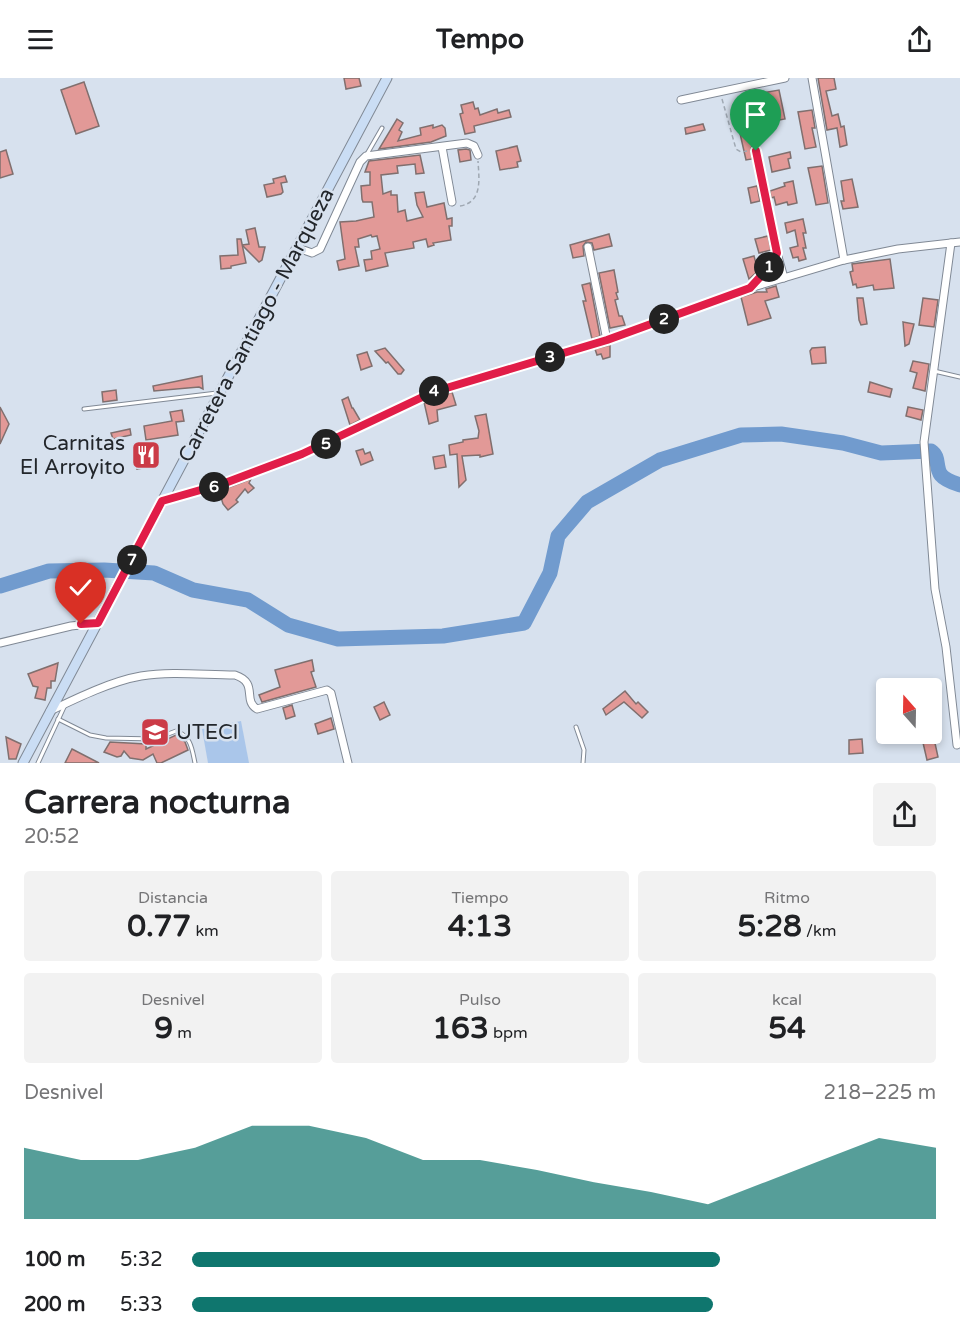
<!DOCTYPE html>
<html lang="es">
<head>
<meta charset="utf-8">
<style>
	body { margin:0; font-family:"Varela Round",sans-serif; background:#f2f2f2; color:#202124; height:100vh; display:flex; flex-direction:column; font-size:22px; white-space:nowrap }
	* { box-sizing:border-box; margin:0 }
	p { font-size:20px; color:#757577 }
	.icon { flex:none; width:33px; height:33px; fill:none; stroke:currentColor; stroke-width:2; stroke-linecap:round; stroke-linejoin:round }
	.map { position:relative; height:685px; overflow:hidden }
	.panel { display:flex; flex-direction:column; background:#fff; flex:1 }
	.panel>* { flex:none }
	.needle { width:39px; rotate:340deg }
	.controls { position:absolute; left:876px; top:600px; display:grid; gap:12px }
	.controls a { display:grid; place-items:center; width:66px; height:66px; border-radius:6px; background:#fff; box-shadow:0 3px 9px #0003; font-size:30px }
	.pin { position:absolute; display:grid; place-items:center; width:51px; height:51px; color:#fff; margin:-62px -26px; border-radius:50% 50% 50% 0; rotate:-45deg; box-shadow:0 0 6px #0007 }
	.pin .icon { rotate:45deg }
	.km { position:absolute; width:30px; height:30px; margin:-15px; border-radius:50%; background:#222; color:#fff; font-size:16px; line-height:30px; text-align:center }
	.round { display:grid; place-items:center; flex:none; width:63px; height:63px; border-radius:6px; background:#f2f2f2 }
	.overview { display:flex; align-items:center; justify-content:space-between; height:102px; padding:0 24px }
	h1 { font-size:33px; font-weight:700; line-height:45px }
	.metrics { display:grid; grid-template-columns:repeat(3,1fr); gap:9px; height:102px; padding:6px 24px }
	.metrics div { display:grid; align-content:center; border-radius:6px; background:#f2f2f2; text-align:center }
	.metrics b { font-size:30px; font-weight:700 }
	.metrics small { font-size:16px; font-weight:400 }
	.metrics p { font-size:16px }
	.chart { height:168px; padding:12px 24px }
	.chart p { display:flex; justify-content:space-between }
	.chart svg { width:100%; height:108px; margin-top:6px; fill:#0f766e; opacity:.7 }
	ul { padding:0 24px; list-style:none; font-size:20px }
	li { display:grid; grid-template-columns:96px 72px 1fr; align-items:center; height:45px }
	li i { height:15px; border-radius:8px; background:#0f766e }
	header { display:flex; justify-content:space-between; align-items:center; height:78px; padding:0 24px; background:#fff; font-size:27px; font-weight:700 }
	.map>svg:first-child { display:block }
	.green { fill:#aac6ea }
	.lines { fill:none; stroke-linecap:round; stroke-linejoin:round }
	.river { stroke:#719bce; stroke-width:15 }
	.building { fill:#e29997; stroke:#806f6e; stroke-width:1.5 }
	.service-casing { stroke:#808995; stroke-width:5 }
	.minor-casing { stroke:#808995; stroke-width:9 }
	.secondary-casing { stroke:#808995; stroke-width:11 }
	.path { stroke:#9fa8b2; stroke-width:1.5; stroke-dasharray:4.5 3; stroke-linecap:butt }
	.service { stroke:#fff; stroke-width:3 }
	.minor { stroke:#fff; stroke-width:7 }
	.secondary { stroke:#caddf4; stroke-width:9 }
	.route-casing { stroke:#fff; stroke-width:12 }
	.route { stroke:#e11d48; stroke-width:8 }
	.labels { text-anchor:middle; stroke-width:5; stroke-linejoin:round; paint-order:stroke }
	.street-label { font-size:21px; fill:#22262b; stroke:#d7e1ee }
	.poi-label { font-size:21px; fill:#22262b; stroke:#d7e1ee; text-anchor:end }
</style>
</head>
<body>
<header><svg class="icon" aria-label="menu" viewBox="0 0 24 24"><path d="M4 6h16M4 12h16M4 18h16"/></svg>Tempo<svg class="icon" aria-label="share" viewBox="0 0 24 24"><path d="M12 15V3M7 8l5-5 5 5M5 13v7h14v-7"/></svg></header>
<div class="map">
<svg width="960" height="685" viewBox="0 0 960 685">
	<rect width="100%" height="100%" fill="#d7e1ee"/>
	<path class="green" d="M241 643 249 685H208L202 651Z"/>
	<g class="lines">
		<path class="river" d="M0 508 49 493 104 492 154 495 193 512 248 522 288 547 338 561 443 558 524 545 550 495 558 458 587 424 660 382 741 357 781 356 843 365 881 375 931 373C940 379 935 389 941 397 945 402 954 405 960 407"/>
	</g>
	<g class="building">
		<path d="M344 0H359L361 8 346 11Z"/>
		<path d="M818 0H834L836 11 826 13 832 38 838 36 841 49 844 48 847 67 840 69 837 50 827 52Z"/>
		<path d="M84 4 99 48 76 56 61 12Z"/>
		<path d="M779 12 785 41 762 45 757 16Z"/>
		<path d="M473 24 475 31 478 30 480 37 497 31 498 35 509 32 511 39 474 48 475 54 465 56 460 36 463 35 461 27Z"/>
		<path d="M812 32 815 50H812L816 69 805 71 798 34Z"/>
		<path d="M397 41 403 45 399 52 402 54 398 63 421 57 420 50 433 47V50L442 47 445 50 446 58 431 64 379 71Z"/>
		<path d="M703 46 705 52 686 56 685 50Z"/>
		<path d="M751 49 755 67H752L751 72 752 81 746 82 739 51Z"/>
		<path d="M517 68 521 83 517 84 518 89 500 92 496 73Z"/>
		<path d="M466 71 470 72 471 82 460 84 458 72Z"/>
		<path d="M6 72 13 96 0 100V74Z"/>
		<path d="M790 74 791 80 788 81 790 90 772 94 769 79Z"/>
		<path d="M420 77 424 95 416 96 415 86 397 88 398 95 381 97 383 116 391 113V117H397L398 134 405 132 407 143 423 139 417 127 415 115 424 114 427 129 444 125 447 141 452 140V148H449L451 162 433 165 434 167 428 169 426 161 413 164 414 170 385 175 388 188 366 193 364 182 372 181 371 173 380 171 377 158 372 159 371 157 358 161 359 169H355L359 188 339 192 337 183 345 181 340 144 356 143 374 139 372 124H363L362 121 361 108 370 107V94H365L369 83Z"/>
		<path d="M822 88 828 125 816 127 808 90Z"/>
		<path d="M285 98 287 104 281 105 283 114 281 116 267 119 264 107 274 105 273 101Z"/>
		<path d="M852 101 858 129 843 131 841 123H844L841 103Z"/>
		<path d="M793 103 797 125 788 127 787 124 776 127 774 119 771 120 770 113 785 108 784 105Z"/>
		<path d="M757 108 760 123 751 125 748 110Z"/>
		<path d="M803 141 806 155H803L806 170H803L806 181 799 183 798 179 793 180 790 170 798 168 795 152 787 155 785 145Z"/>
		<path d="M255 150 259 169H265L262 182 259 184 242 167 249 166 246 152Z"/>
		<path d="M609 156 612 168 594 172 592 165 586 164 583 168 584 178 573 180 570 167Z"/>
		<path d="M768 158 771 172 759 175 755 161Z"/>
		<path d="M237 161H241L246 185 231 188V190L221 191 220 178 238 177Z"/>
		<path d="M754 178 758 193 749 201 743 181Z"/>
		<path d="M890 181 894 210 874 212 873 207 857 210 856 206 853 207 850 194 853 193 852 186Z"/>
		<path d="M614 192 618 214 616 215 618 221 615 222 619 238H622L625 247 610 250 599 195Z"/>
		<path d="M590 205 600 258 592 261 583 223H586L582 207Z"/>
		<path d="M776 208 779 219 765 223 771 240 748 247 741 219 757 214H767L766 211Z"/>
		<path d="M857 220H863L867 246 861 247 859 242Z"/>
		<path d="M923 220 938 222 934 249 919 247Z"/>
		<path d="M903 244 914 246 909 266 905 268Z"/>
		<path d="M610 267V279L603 281 601 276 597 277 595 271Z"/>
		<path d="M825 269 826 285 812 286 810 273 812 270Z"/>
		<path d="M385 270 404 292 401 296H398L388 284 386 285 375 273Z"/>
		<path d="M367 274 372 288 361 292 357 277Z"/>
		<path d="M913 283 929 286 925 313 913 310 917 295 910 293Z"/>
		<path d="M202 298 203 311 199 309 154 313 153 308Z"/>
		<path d="M870 304 892 311 890 319 868 314Z"/>
		<path d="M116 312 117 322 103 324 102 314Z"/>
		<path d="M452 314 456 327 437 332 438 343 429 346 424 324Z"/>
		<path d="M348 319 352 330H353L360 342 350 347 342 322Z"/>
		<path d="M0 329 9 346 0 366Z"/>
		<path d="M908 329 923 332 921 342 906 338Z"/>
		<path d="M182 332 184 343 176 344 178 357 146 362 144 348 172 343 170 334Z"/>
		<path d="M486 336 493 376 480 379V377L462 378 466 402 459 409 457 376 450 377 449 367 463 364V362L478 360 479 353 475 338Z"/>
		<path d="M130 351 131 357 113 361 111 355Z"/>
		<path d="M363 371 365 376 370 374 373 382 361 387 356 373Z"/>
		<path d="M154 375 156 381 153 382 154 388 137 391 136 383H139L138 378Z"/>
		<path d="M444 377 446 389 435 391 433 379Z"/>
		<path d="M251 401 249 405 254 410 248 415 245 411 236 422 238 424 228 432 223 426 219 413Z"/>
		<path d="M312 582 314 593 311 594 316 609 262 624 259 617 280 609 275 592Z"/>
		<path d="M58 585 55 603H51V610H47L45 622 35 620 38 609 33 608 28 596Z"/>
		<path d="M625 613 636 626 638 624 648 634 642 640 624 624 606 637 603 631Z"/>
		<path d="M384 624 390 637 380 642 374 629Z"/>
		<path d="M292 627 295 638 286 641 283 630Z"/>
		<path d="M331 640 334 651 318 656 315 646Z"/>
		<path d="M921 656H933L938 679 927 682Z"/>
		<path d="M176 657 185 664 188 672 161 685H157L153 676 143 682 130 680 124 673 121 678 117 679 104 674 110 664 146 666V671Z"/>
		<path d="M6 659 21 666 16 681H9Z"/>
		<path d="M862 661 863 675 849 676V662Z"/>
		<path d="M72 671 99 685H65Z"/>
	</g>
	<g class="lines">
		<g class="service-casing">
			<g id="service">
				<path d="M367 76 382 50"/>
				<path d="M934 293 960 299"/>
				<path d="M84 331 217 315"/>
				<path d="M58 641 90 657 106 660 155 661 176 653C191 658 192 671 195 685"/>
				<path d="M576 649 584 672 583 685"/>
				<path d="M38 685 65 627"/>
			</g>
		</g>
		<g class="minor-casing">
			<g id="minor">
				<path d="M812 0 844 182"/>
				<path d="M681 22 785 0"/>
				<path d="M442 69 452 124"/>
				<path d="M951 165 924 364 935 511 946 569 957 667"/>
				<path d="M588 169 607 262"/>
				<path d="M298 170 312 175 320 171 360 84 366 78 467 65 474 68 478 77"/>
				<path d="M777 175 784 200"/>
				<path d="M751 209 772 186 777 175 756 73"/>
				<path d="M162 423 225 405 302 376 433 314 607 262 750 210 844 182 898 171 960 164"/>
				<path d="M0 565 71 548 98 545"/>
				<path d="M50 633C77 620 112 603 141 598 172 593 204 597 235 597 259 605 242 622 257 631L327 612 331 615 348 685"/>
			</g>
		</g>
		<g class="secondary-casing">
			<path id="secondary" d="M23 685 387 0"/>
		</g>
		<g class="path">
			<path d="M722 21 736 71 741 74 747 73"/>
			<path d="M460 128C483 124 479 101 478 83"/>
		</g>
		<use href="#service" class="service"/>
		<use href="#minor" class="minor"/>
		<use href="#secondary" class="secondary"/>
	</g>
	<g class="lines">
		<g class="route-casing">
			<path id="route" d="M81 546 98 545 162 423 225 405 302 376 433 314 607 262 750 210 772 186 777 175 756 73"/>
		</g>
		<use href="#route" class="route"/>
	</g>
	<defs>
		<g id="restaurant-square" transform="scale(1.5)"><rect x="-9" y="-9" width="18" height="18" rx="4" fill="#cb3b47" stroke="#d7e1ee"/><path d="M-5-6h1v4h1v-4h1v4h1v-4h1v5L-1.5 .5V6h-2V.5L-5-1ZM5-6V6H3V1.5H1.5Q1.5-4 5-6Z" fill="#fff"/></g>
		<g id="school-square" transform="scale(1.5)"><rect x="-9" y="-9" width="18" height="18" rx="4" fill="#cb3b47" stroke="#d7e1ee"/><path d="M0-5L7-2L0 1L-7-2ZM-4 1L0 2.5L4 1V4Q0 6-4 4Z" fill="#fff"/></g>
	</defs>
	<g fill-rule="evenodd">
		<use href="#restaurant-square" x="146" y="377"/>
		<use href="#school-square" x="155" y="654"/>
	</g>
	<g class="labels">
		<g class="street-label">
			<text transform="translate(256 247) rotate(-62)" y="7">Carretera Santiago - Marqueza</text>
		</g>
		<g class="poi-label">
			<text x="125" y="372">Carnitas<tspan x="125" dy="24">El Arroyito</tspan></text>
			<text x="176" y="661" text-anchor="start">UTECI</text>
		</g>
	</g>
</svg>
<div class="controls">
<a><svg class="needle" viewBox="-14 -14 28 28"><path d="M0-13l5 13h-10z" fill="#e53935"/><path d="M0 13l5-13h-10z" fill="#757577"/></svg></a>
</div>
<div class="pin" style="left:756px;top:73px;background:#1e9e55"><svg class="icon" aria-label="arrive" viewBox="0 0 24 24"><path d="M6 21V4h12l-3 4 3 4H6"/></svg></div>
<div class="pin" style="left:81px;top:546px;background:#d93025"><svg class="icon" aria-label="check" viewBox="0 0 24 24"><path d="M5 12l5 5 9-10"/></svg></div>
<b class="km" style="left:769px;top:189px">1</b>
<b class="km" style="left:664px;top:241px">2</b>
<b class="km" style="left:550px;top:279px">3</b>
<b class="km" style="left:434px;top:313px">4</b>
<b class="km" style="left:326px;top:366px">5</b>
<b class="km" style="left:214px;top:409px">6</b>
<b class="km" style="left:132px;top:482px">7</b>
</div>
<section class="panel">
<div class="overview"><div><h1>Carrera nocturna</h1><p>20:52</p></div><a class="round"><svg class="icon" aria-label="share" viewBox="0 0 24 24"><path d="M12 15V3M7 8l5-5 5 5M5 13v7h14v-7"/></svg></a></div>
<div class="metrics">
<div><p>Distancia</p><b>0.77<small> km</small></b></div>
<div><p>Tiempo</p><b>4:13</b></div>
<div><p>Ritmo</p><b>5:28<small> /km</small></b></div>
</div>
<div class="metrics">
<div><p>Desnivel</p><b>9<small> m</small></b></div>
<div><p>Pulso</p><b>163<small> bpm</small></b></div>
<div><p>kcal</p><b>54</b></div>
</div>
<div class="chart"><p><span>Desnivel</span>218–225 m</p>
<svg viewBox="0 0 160 44" preserveAspectRatio="none"><path d="M0 44V15L10 20L20 20L30 15L40 6L50 6L60 11L70 20L80 20L90 24L100 29L110 33L120 38L130 29L140 20L150 11L160 15V44z"/></svg>
</div>
<ul>
<li><b>100 m</b>5:32<i style="width:71%"></i></li>
<li><b>200 m</b>5:33<i style="width:70%"></i></li>
</ul>
</section>
</body>
</html>
